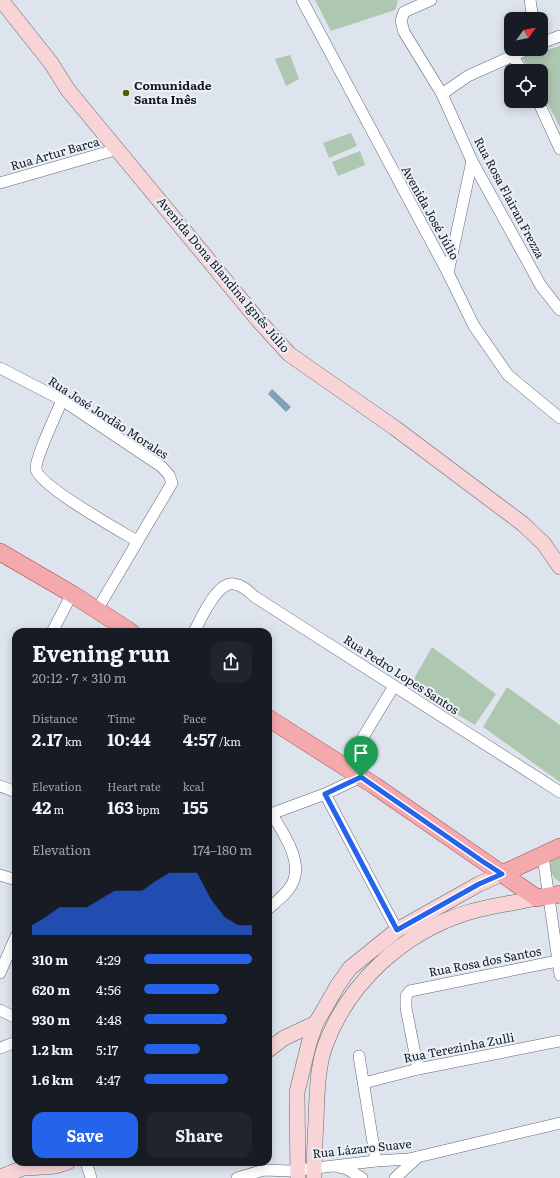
<!DOCTYPE html>
<html lang="en">
<head>
<meta charset="utf-8">
<style>
	body { margin:0; font-family:Literata,serif; background:#20242c; color:#f1f3f6; height:100vh; display:flex; flex-direction:column; font-size:15px; white-space:nowrap }
	* { box-sizing:border-box; margin:0 }
	p { font-size:13px; color:#9ea1a6 }
	.icon { flex:none; width:22px; height:22px; fill:none; stroke:currentColor; stroke-width:2; stroke-linecap:round; stroke-linejoin:round }
	.map { position:relative; flex:1; overflow:hidden }
	.panel { position:absolute; left:12px; top:628px; width:260px; height:538px; display:flex; flex-direction:column; background:#171b24; border-radius:12px; box-shadow:0 2px 10px #0003 }
	.panel>* { flex:none }
	.needle { width:26px; rotate:57deg }
	.buttons { position:absolute; left:504px; top:12px; display:grid; gap:8px }
	.buttons a { display:grid; place-items:center; width:44px; height:44px; border-radius:8px; background:#171b24; box-shadow:0 2px 10px #0003; font-size:20px }
	.pin { position:absolute; display:grid; place-items:center; width:34px; height:34px; color:#fff; margin:-41px -17px; border-radius:50% 50% 50% 0; rotate:-45deg; box-shadow:0 0 4px #0007 }
	.pin .icon { rotate:45deg }
	.round { display:grid; place-items:center; flex:none; width:42px; height:42px; border-radius:12px; background:#20242c }
	.headline { display:flex; align-items:center; justify-content:space-between; height:68px; padding:0 20px }
	h1 { font-size:22px; font-weight:700; line-height:30px }
	.stats { display:grid; grid-template-columns:repeat(3,1fr); gap:6px; height:68px; padding:4px 20px }
	.stats div { display:grid; align-content:center }
	.stats b { font-size:17px; font-weight:700 }
	.stats small { font-size:11px; font-weight:400 }
	.stats p { font-size:11px }
	.chart { height:112px; padding:8px 20px }
	.chart p { display:flex; justify-content:space-between }
	.chart svg { width:100%; height:72px; margin-top:4px; fill:#2563eb; opacity:.7 }
	.button { display:flex; gap:8px; margin-top:auto; padding:8px 20px }
	.button a { flex:1; height:46px; border-radius:12px; background:#2563eb; color:#fff; font-size:16px; font-weight:700; line-height:46px; text-align:center }
	.button a+a { background:#20242c; color:#f1f3f6 }
	ul { padding:0 20px; list-style:none; font-size:13px }
	li { display:grid; grid-template-columns:64px 48px 1fr; align-items:center; height:30px }
	li i { height:10px; border-radius:5px; background:#2563eb }
	.map>svg:first-child { display:block }
	.green { fill:#aec7b1 }
	.water { fill:#7da2b8 }
	.lines { fill:none; stroke-linecap:round; stroke-linejoin:round }
	.street-casing { stroke:#626870; stroke-width:12 }
	.secondary-casing { stroke:#626870; stroke-width:16 }
	.primary-casing { stroke:#a15156; stroke-width:18 }
	.street { stroke:#fff; stroke-width:11 }
	.secondary { stroke:#f9d4d6; stroke-width:15 }
	.primary { stroke:#f4a9ad; stroke-width:17 }
	.route-casing { stroke:#fff; stroke-width:8 }
	.route { stroke:#2563eb; stroke-width:5 }
	.poi-dot { fill:#526000; stroke:#eaf1fa; stroke-width:1.5 }
	.labels { text-anchor:middle; stroke-width:4; stroke-linejoin:round; paint-order:stroke }
	.poi-label { font-size:12px; font-weight:bold; fill:#16181b; stroke:#eaf1fa; text-anchor:start }
	.street-label { font-size:12px; fill:#16181b; stroke:#eaf1fa }
</style>
</head>
<body>
<div class="map">
<svg width="560" height="1178" viewBox="0 0 560 1178">
	<rect width="100%" height="100%" fill="#dde4ed"/>
	<g class="green">
		<path d="M315 0H396L398 1 395 10 331 31Z"/>
		<path d="M560 46V127L541 92V71H530L522 57Z"/>
		<path d="M290 55 299 79 286 86 275 59Z"/>
		<path d="M351 133 357 146 329 158 323 143Z"/>
		<path d="M360 151 365 165 338 176 332 162Z"/>
		<path d="M432 647 496 694 475 725 410 686Z"/>
		<path d="M507 687 560 725V782L483 727Z"/>
		<path d="M560 852V882C549 876 550 867 551 856Z"/>
	</g>
	<path class="water" d="M272 389 291 407 286 412 268 394Z"/>
	<g class="lines">
		<g class="street-casing">
			<g id="street">
				<path d="M302 0 448 273 474 326 508 375 560 418"/>
				<path d="M431 0 404 12 401 21 404 32 442 94 472 161 541 286 560 310"/>
				<path d="M530 0 533 19"/>
				<path d="M541 43 560 36"/>
				<path d="M513 56 522 71"/>
				<path d="M442 94 468 76 528 49"/>
				<path d="M538 101 560 149"/>
				<path d="M0 183 118 149"/>
				<path d="M448 273 472 161"/>
				<path d="M0 368 62 400 162 467 169 475 172 483 97 610"/>
				<path d="M62 400C57 413 35 458 36 469 38 485 120 531 137 541"/>
				<path d="M52 632 72 594"/>
				<path d="M194 632C201 619 217 581 234 584 243 585 249 592 255 597L560 792"/>
				<path d="M345 767 394 686"/>
				<path d="M0 786 16 792"/>
				<path d="M325 794 397 930"/>
				<path d="M268 815 325 794 361 777"/>
				<path d="M543 856 560 975"/>
				<path d="M0 875 16 880"/>
				<path d="M268 909C276 902 289 892 293 882 303 860 282 832 272 814"/>
				<path d="M0 973 16 936"/>
				<path d="M0 1010 16 1018"/>
				<path d="M0 1048 16 1042"/>
				<path d="M359 1056 376 1161"/>
				<path d="M418 1069 406 1008V996L410 991 557 961"/>
				<path d="M364 1083 418 1069 560 1041"/>
				<path d="M86 1162 91 1178"/>
				<path d="M338 1167 347 1169 362 1178"/>
				<path d="M237 1178 264 1170 290 1171 376 1161 409 1159 560 1123"/>
				<path d="M395 1178 418 1157"/>
			</g>
		</g>
		<g class="secondary-casing">
			<g id="secondary">
				<path d="M1 0 51 63 68 90 258 320 289 354 395 428 523 524 544 544 560 567"/>
				<path d="M268 1050 284 1038 316 1023"/>
				<path d="M27 1168 56 1166 68 1162"/>
				<path d="M0 1177 36 1163"/>
				<path d="M298 1178 297 1092 309 1043 316 1023 338 985 350 968 397 930 479 884 502 874"/>
				<path d="M314 1178C314 1159 315 1140 316 1121 317 1096 317 1069 325 1046 348 983 403 933 466 913 489 906 514 903 537 898"/>
			</g>
		</g>
		<g class="primary-casing">
			<g id="primary">
				<path d="M0 552 72 594 131 632"/>
				<path d="M268 718 375 786 537 898 560 894"/>
				<path d="M502 874 560 847"/>
			</g>
		</g>
		<use href="#street" class="street"/>
		<use href="#secondary" class="secondary"/>
		<use href="#primary" class="primary"/>
	</g>
	<g class="lines">
		<g class="route-casing">
			<path id="route" d="M361 777 482 861 502 874 479 884 397 930 325 794Z"/>
		</g>
		<use href="#route" class="route"/>
	</g>
	<circle class="poi-dot" cx="126" cy="93" r="4"/>
	<g class="labels">
		<g class="poi-label">
			<text x="134" y="90">Comunidade<tspan x="134" dy="14">Santa Inês</tspan></text>
		</g>
		<g class="street-label">
			<text transform="translate(55 154) rotate(-16)" y="4">Rua Artur Barca</text>
			<text transform="translate(509 198) rotate(62)" y="4">Rua Rosa Flairan Frezza</text>
			<text transform="translate(430 213) rotate(61)" y="4">Avenida José Júlio</text>
			<text transform="translate(223 275) rotate(50)" y="4">Avenida Dona Blandina Ignês Júlio</text>
			<text transform="translate(108 418) rotate(33)" y="4">Rua José Jordão Morales</text>
			<text transform="translate(401 675) rotate(33)" y="4">Rua Pedro Lopes Santos</text>
			<text transform="translate(485 962) rotate(-11)" y="4">Rua Rosa dos Santos</text>
			<text transform="translate(459 1048) rotate(-11)" y="4">Rua Terezinha Zulli</text>
			<text transform="translate(362 1149) rotate(-6)" y="4">Rua Lázaro Suave</text>
		</g>
	</g>
</svg>
<div class="buttons">
<a><svg class="needle" viewBox="-14 -14 28 28"><path d="M0-13l5 13h-10z" fill="#e53935"/><path d="M0 13l5-13h-10z" fill="#9ea1a6"/></svg></a>
<a><svg class="icon" aria-label="locate" viewBox="0 0 24 24"><circle cx="12" cy="12" r="6"/><path d="M12 2v4M12 18v4M2 12h4M18 12h4"/></svg></a>
</div>
<div class="pin" style="left:361px;top:777px;background:#1e9e55"><svg class="icon" aria-label="arrive" viewBox="0 0 24 24"><path d="M6 21V4h12l-3 4 3 4H6"/></svg></div>
<section class="panel">
<div class="headline"><div><h1>Evening run</h1><p>20:12 · 7 × 310 m</p></div><a class="round"><svg class="icon" aria-label="share" viewBox="0 0 24 24"><path d="M12 15V3M7 8l5-5 5 5M5 13v7h14v-7"/></svg></a></div>
<div class="stats">
<div><p>Distance</p><b>2.17<small> km</small></b></div>
<div><p>Time</p><b>10:44</b></div>
<div><p>Pace</p><b>4:57<small> /km</small></b></div>
</div>
<div class="stats">
<div><p>Elevation</p><b>42<small> m</small></b></div>
<div><p>Heart rate</p><b>163<small> bpm</small></b></div>
<div><p>kcal</p><b>155</b></div>
</div>
<div class="chart"><p><span>Elevation</span>174–180 m</p>
<svg viewBox="0 0 160 44" preserveAspectRatio="none"><path d="M0 44V38L10 33L20 27L30 27L40 27L50 22L60 17L70 17L80 17L90 11L100 6L110 6L120 6L130 22L140 33L150 38L160 38V44z"/></svg>
</div>
<ul>
<li><b>310 m</b>4:29<i style="width:100%"></i></li>
<li><b>620 m</b>4:56<i style="width:69%"></i></li>
<li><b>930 m</b>4:48<i style="width:77%"></i></li>
<li><b>1.2 km</b>5:17<i style="width:52%"></i></li>
<li><b>1.6 km</b>4:47<i style="width:78%"></i></li>
</ul>
<div class="button"><a>Save</a><a>Share</a></div>
</section>
</div>
</body>
</html>
